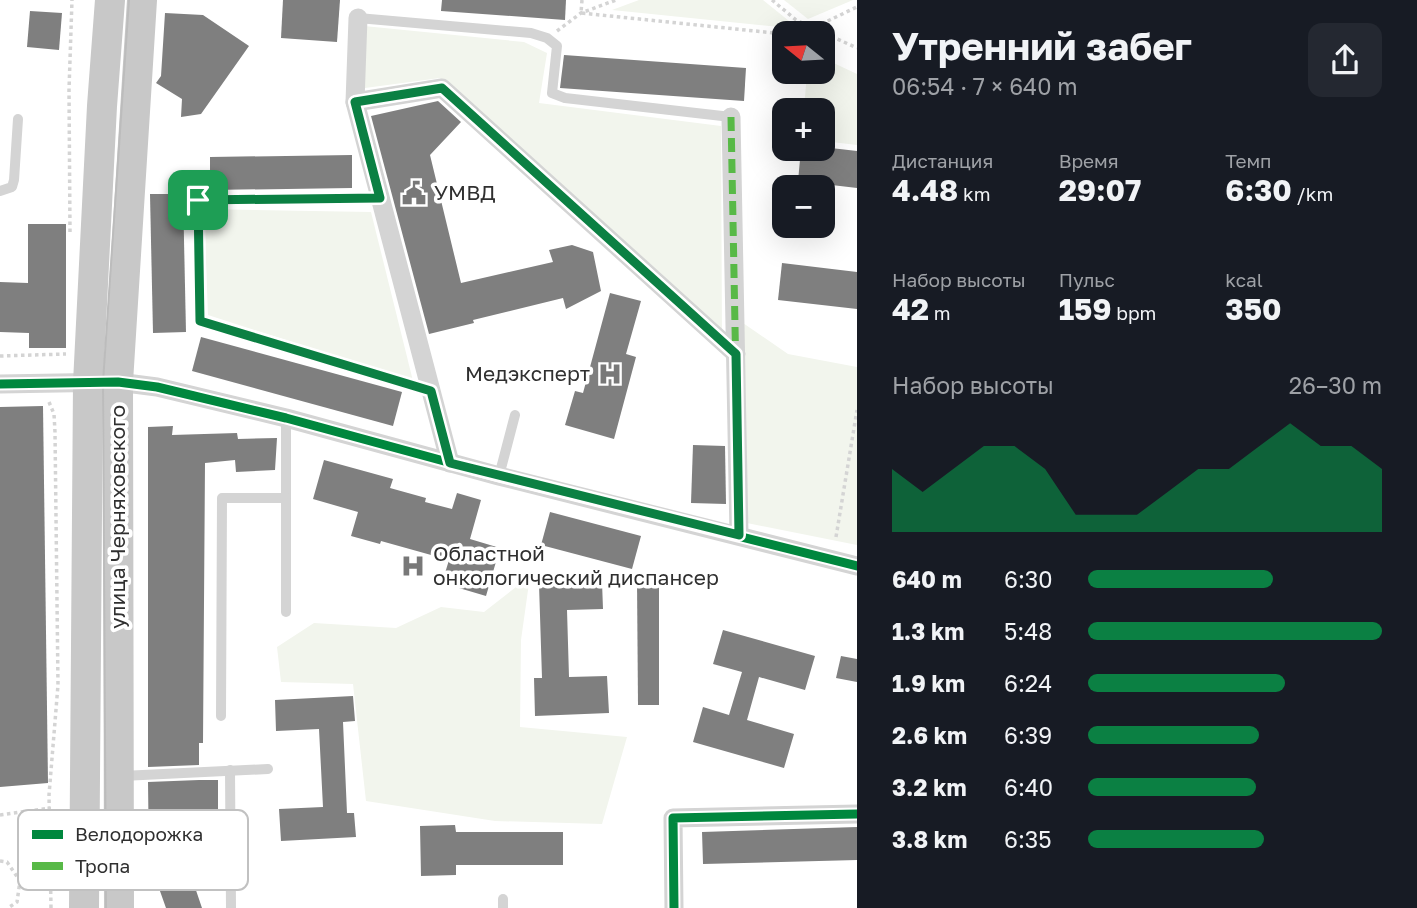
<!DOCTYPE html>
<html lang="ru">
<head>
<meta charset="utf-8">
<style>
	body { margin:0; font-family:"Golos Text",sans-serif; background:#242831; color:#f1f3f6; height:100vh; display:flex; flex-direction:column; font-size:26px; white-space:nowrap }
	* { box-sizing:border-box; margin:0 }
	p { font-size:23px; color:#9ea1a6 }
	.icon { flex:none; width:38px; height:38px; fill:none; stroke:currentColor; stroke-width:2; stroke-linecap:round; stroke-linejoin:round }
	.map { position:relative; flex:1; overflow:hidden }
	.sheet { display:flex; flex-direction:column; background:#171b24; width:560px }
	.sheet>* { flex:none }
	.needle { width:46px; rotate:288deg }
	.buttons { position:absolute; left:772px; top:21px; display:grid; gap:14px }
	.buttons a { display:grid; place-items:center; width:63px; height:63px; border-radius:14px; background:#171b24; box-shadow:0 7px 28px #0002; font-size:35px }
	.pin { position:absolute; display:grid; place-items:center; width:60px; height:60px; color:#fff; margin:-30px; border-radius:14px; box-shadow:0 4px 10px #0006 }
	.round { display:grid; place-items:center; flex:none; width:74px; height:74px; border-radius:14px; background:#242831 }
	.headline { display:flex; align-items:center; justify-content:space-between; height:119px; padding:0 35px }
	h1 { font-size:38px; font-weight:700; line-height:52px }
	.metrics { display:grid; grid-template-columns:repeat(3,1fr); gap:10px; height:119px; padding:7px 35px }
	.metrics div { display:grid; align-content:center }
	.metrics b { font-size:30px; font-weight:700 }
	.metrics small { font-size:19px; font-weight:400 }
	.metrics p { font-size:19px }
	.chart { height:196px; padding:14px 35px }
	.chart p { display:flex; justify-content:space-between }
	.chart svg { width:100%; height:126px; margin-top:7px; fill:#0b8043; opacity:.7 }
	ul { padding:0 35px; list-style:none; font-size:23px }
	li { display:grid; grid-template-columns:112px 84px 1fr; align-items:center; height:52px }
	li i { height:18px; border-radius:9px; background:#0b8043 }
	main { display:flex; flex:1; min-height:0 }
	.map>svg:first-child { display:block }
	.green { fill:#f2f5ed }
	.building { fill:#7f7f7f }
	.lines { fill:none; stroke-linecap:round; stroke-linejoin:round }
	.path { stroke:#d4d4d4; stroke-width:3.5; stroke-dasharray:3.5 3.5; stroke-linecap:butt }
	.service { stroke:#d4d4d4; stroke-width:10 }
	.minor { stroke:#d4d4d4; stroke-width:19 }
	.primary { stroke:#c8c8c8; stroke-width:30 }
	.tram { stroke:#bcbcbc; stroke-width:2 }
	.quiet { stroke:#58b947; stroke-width:7; stroke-dasharray:14 7; stroke-linecap:butt }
	.cycleway-casing { stroke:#fff; stroke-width:13 }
	.cycleway { stroke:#00873e; stroke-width:9 }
	.route-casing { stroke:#fff; stroke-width:14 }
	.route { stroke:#0b8043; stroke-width:9 }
	.labels { text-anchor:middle; stroke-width:7; stroke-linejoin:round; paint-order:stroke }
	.poi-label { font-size:21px; fill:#303030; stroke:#fff; text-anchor:start }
	.street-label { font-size:21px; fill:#303030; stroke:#fff }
	.key { fill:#fff; stroke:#c1c1c1; stroke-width:2 }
	.key-label { font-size:19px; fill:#303030 }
</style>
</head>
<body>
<main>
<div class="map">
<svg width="857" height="908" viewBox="0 0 857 908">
	<rect width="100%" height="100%" fill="#fff"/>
	<g class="green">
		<path d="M639 0H763L799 29 612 10Z"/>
		<path d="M784 0H853L808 19Z"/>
		<path d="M364 26 524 42 547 53 539 103 721 126 722 341 440 78 365 88Z"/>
		<path d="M823 58 857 74V145L823 141 822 110H804L807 72H822Z"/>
		<path d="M204 209 371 212 413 381 208 315Z"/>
		<path d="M743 323 788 354 857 367V545L747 523Z"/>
		<path d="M530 576 521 640 520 727 627 737 602 824 495 821 366 801 353 684 281 682 277 647 314 623 396 628 441 607 484 612Z"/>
	</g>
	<g class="building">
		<path d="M283 0H340L337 42 281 38Z"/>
		<path d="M442 0H566L565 20 441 11Z"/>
		<path d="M30 11 62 13 59 50 27 47Z"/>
		<path d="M165 13 203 15 249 46 201 114 181 117 182 99 156 83 161 76Z"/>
		<path d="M564 55 746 68 744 101 560 88Z"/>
		<path d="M438 101 461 122 430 155 461 283 553 262 549 250 572 245 593 252 601 291 566 309 563 298 473 320 474 323 429 334 371 116Z"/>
		<path d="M822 147 857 151V188L798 181 801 149Z"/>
		<path d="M352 155V188L210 190V157Z"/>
		<path d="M150 194H183L186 332 153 333Z"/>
		<path d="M28 224H66V348H29V333L0 332V282L28 283Z"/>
		<path d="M782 263 857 272V309L778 300Z"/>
		<path d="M610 293 641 301 626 354 636 357 614 439 565 425 575 391 583 393Z"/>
		<path d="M201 337 402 392 393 426 192 371Z"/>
		<path d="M43 406 48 783 0 787V407Z"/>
		<path d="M173 426 172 435 237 433 238 439 277 438 275 470 236 472 235 460 205 463 203 743H199V765L148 767V427Z"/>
		<path d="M693 445 725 446 726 504 691 503Z"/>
		<path d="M324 460 393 479 390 488 426 498 425 502 452 509 457 493 481 500 470 539 500 548 486 596 442 583 449 560 381 541 380 544 351 536 358 512 313 499Z"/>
		<path d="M550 512 641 536 632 569 541 545Z"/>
		<path d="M637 581H659V705H638Z"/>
		<path d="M602 582 603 609 567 610 569 677 607 676 609 713 535 716 534 678H542L539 584Z"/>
		<path d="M723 630 815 656 805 690 759 677 747 720 794 734 784 768 693 742 703 707 729 715 742 672 713 664Z"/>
		<path d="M841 656 857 659V682L836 678Z"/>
		<path d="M353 696 355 721 343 722 347 813H354L356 837 281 841 279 809 323 807 319 729 276 731 275 700Z"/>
		<path d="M199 780H218V823L179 840 202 908H166L149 860 148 782Z"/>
		<path d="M455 825 456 832H563V865H456V875L421 876 420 826Z"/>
		<path d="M857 827V860L703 864 702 832Z"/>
	</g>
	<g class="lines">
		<g class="path">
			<path d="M582 0 581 13 784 34"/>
			<path d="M772 0 796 20 857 48"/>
			<path d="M815 27 857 7"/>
			<path d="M557 31 581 13 616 0"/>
			<path d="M822 38 834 39"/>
			<path d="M70 232 69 90 72 0"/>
			<path d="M0 356 66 354"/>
			<path d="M49 402 54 414 55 432 58 685 49 795 51 908"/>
			<path d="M836 537 857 410"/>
			<path d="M0 815 50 808"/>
			<path d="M0 861 7 862 20 881 17 902 8 908"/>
			<path d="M20 881 51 868"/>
		</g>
		<g class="service">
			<path d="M358 18 531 33 547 38 557 46 552 93 565 98 731 117"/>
			<path d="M0 191 12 187 14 180 18 119"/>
			<path d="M380 199 198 200 200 321 431 391"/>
			<path d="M286 418V612"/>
			<path d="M499 476 515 415"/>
			<path d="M221 716 222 498H286"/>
			<path d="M230 770 231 908"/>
			<path d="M122 776 268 769"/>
			<path d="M503 908V899"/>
		</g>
		<g class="minor">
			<path d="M358 18 355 102 450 463"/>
			<path d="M355 102 442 88 736 354"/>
			<path d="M731 117 739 535"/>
			<path d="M0 384 118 382 157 387 286 418 499 476 857 566"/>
			<path d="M674 908 673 818 857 814"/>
		</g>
		<g class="primary">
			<path d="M84 908 88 383 102 106 110 0"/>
			<path d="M119 908 118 382 142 0"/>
		</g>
		<path class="tram" d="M106 908 103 382 129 0"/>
		<path class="quiet" d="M731 117 739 535"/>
		<g class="cycleway-casing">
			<g id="cycleway">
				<path d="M355 102 442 88 736 354"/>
				<path d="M0 384 118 382 157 387 286 418 499 476 857 566"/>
				<path d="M674 908 673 818 857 814"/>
			</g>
		</g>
		<use href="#cycleway" class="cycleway"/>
	</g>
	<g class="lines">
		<g class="route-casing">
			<path id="route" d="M442 88 736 354 739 535 450 463 431 391 200 321 198 200 380 198 355 102Z"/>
		</g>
		<use href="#route" class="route"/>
	</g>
	<defs>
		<g id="civic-bare" transform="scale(1.89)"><path d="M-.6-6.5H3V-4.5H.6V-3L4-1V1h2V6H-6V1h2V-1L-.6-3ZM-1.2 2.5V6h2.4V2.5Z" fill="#787878" stroke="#fff" stroke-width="2.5" paint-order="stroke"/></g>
		<g id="hospital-bare" transform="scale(1.89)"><path d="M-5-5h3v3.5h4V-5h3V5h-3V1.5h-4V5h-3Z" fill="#787878" stroke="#fff" stroke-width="2.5" paint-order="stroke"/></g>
	</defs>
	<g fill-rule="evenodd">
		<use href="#civic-bare" x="414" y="193"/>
		<use href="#hospital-bare" x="610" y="374"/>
		<use href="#hospital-bare" x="413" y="566"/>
	</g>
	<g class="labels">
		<g class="poi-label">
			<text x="434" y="200">УМВД</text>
			<text x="590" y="381" text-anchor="end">Медэксперт</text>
			<text x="433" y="561">Областной<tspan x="433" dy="24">онкологический диспансер</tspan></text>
		</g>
		<g class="street-label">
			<text transform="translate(118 517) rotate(-90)" y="7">улица Черняховского</text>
		</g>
	</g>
	<rect x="18" y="810" width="230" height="80" rx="10" class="key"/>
	<rect x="32" y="830" width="31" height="9" fill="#00873e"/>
	<rect x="32" y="862" width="31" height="8" fill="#58b947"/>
	<g class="key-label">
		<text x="75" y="841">Велодорожка</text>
		<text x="75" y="873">Тропа</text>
	</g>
</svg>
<div class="buttons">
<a><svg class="needle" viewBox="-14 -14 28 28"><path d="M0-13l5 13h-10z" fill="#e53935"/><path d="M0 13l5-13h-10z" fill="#9ea1a6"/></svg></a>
<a>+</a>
<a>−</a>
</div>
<div class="pin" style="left:198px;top:200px;background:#1e9e55"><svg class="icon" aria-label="arrive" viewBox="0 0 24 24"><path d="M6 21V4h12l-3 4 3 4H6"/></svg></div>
</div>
<section class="sheet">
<div class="headline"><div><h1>Утренний забег</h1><p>06:54 · 7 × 640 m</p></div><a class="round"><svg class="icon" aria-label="share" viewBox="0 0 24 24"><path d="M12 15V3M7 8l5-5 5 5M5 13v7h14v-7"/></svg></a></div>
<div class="metrics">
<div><p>Дистанция</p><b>4.48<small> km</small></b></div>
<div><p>Время</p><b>29:07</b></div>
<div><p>Темп</p><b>6:30<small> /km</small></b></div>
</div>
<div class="metrics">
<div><p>Набор высоты</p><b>42<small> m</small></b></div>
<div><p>Пульс</p><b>159<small> bpm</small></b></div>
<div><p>kcal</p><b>350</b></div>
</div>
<div class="chart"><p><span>Набор высоты</span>26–30 m</p>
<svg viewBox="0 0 160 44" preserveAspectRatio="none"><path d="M0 44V22L10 30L20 22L30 14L40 14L50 22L60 38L70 38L80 38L90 30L100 22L110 22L120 14L130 6L140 14L150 14L160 22V44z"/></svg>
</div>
<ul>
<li><b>640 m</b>6:30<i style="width:63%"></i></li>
<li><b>1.3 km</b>5:48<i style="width:100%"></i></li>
<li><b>1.9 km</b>6:24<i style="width:67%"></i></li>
<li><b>2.6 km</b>6:39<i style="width:58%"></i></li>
<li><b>3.2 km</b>6:40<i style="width:57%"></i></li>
<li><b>3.8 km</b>6:35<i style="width:60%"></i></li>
</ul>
</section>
</main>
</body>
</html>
